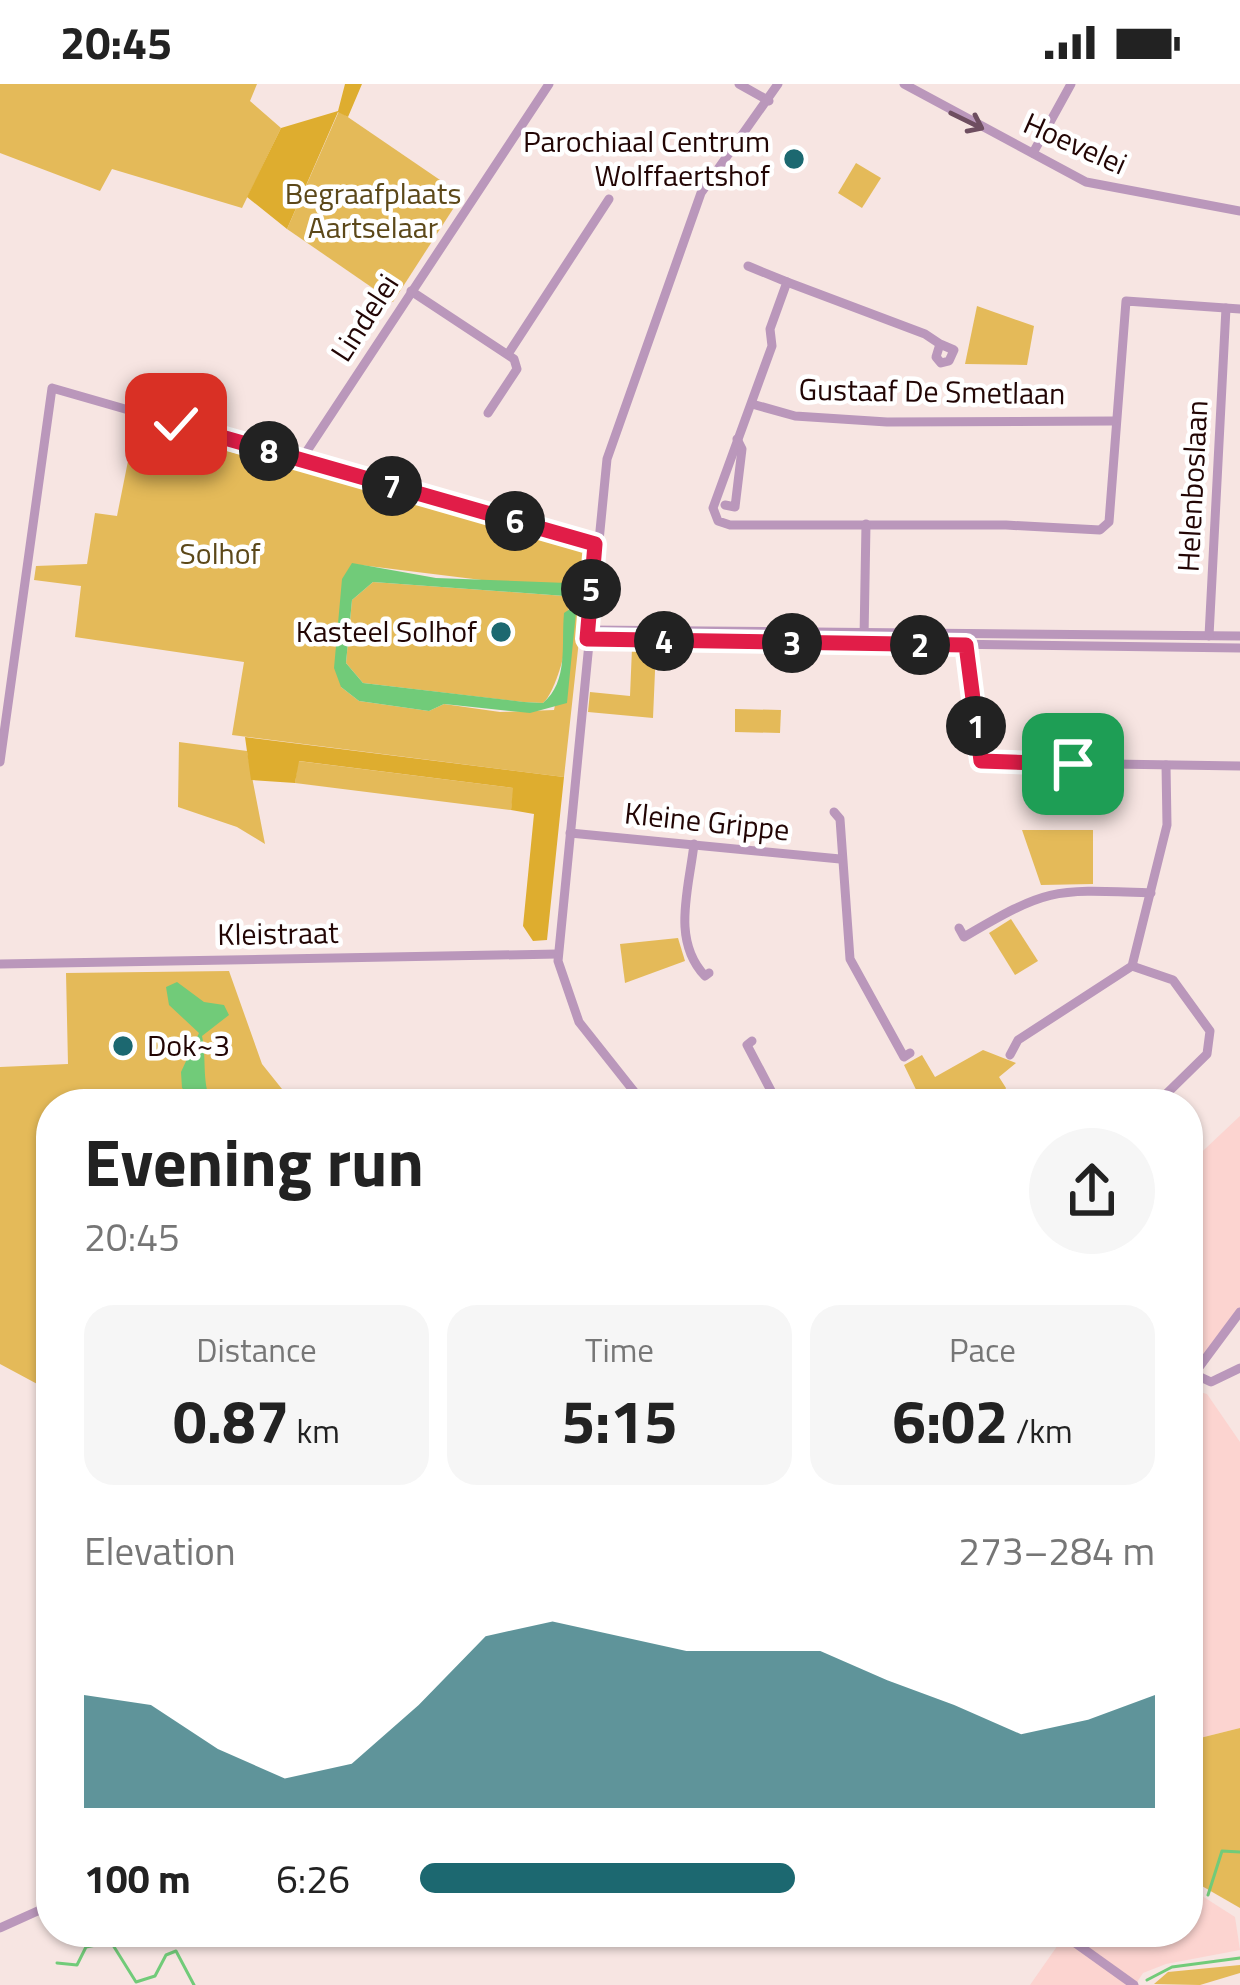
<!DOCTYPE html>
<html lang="en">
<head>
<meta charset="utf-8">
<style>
	body { margin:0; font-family:"Titillium Web",sans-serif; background:#f6f6f6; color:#222; height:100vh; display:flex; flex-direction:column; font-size:45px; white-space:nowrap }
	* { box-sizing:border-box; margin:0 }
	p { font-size:39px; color:#767676 }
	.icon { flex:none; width:66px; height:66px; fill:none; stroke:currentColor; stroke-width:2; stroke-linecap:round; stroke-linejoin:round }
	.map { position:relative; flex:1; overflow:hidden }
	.sheet { position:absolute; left:36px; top:1005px; width:1167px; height:858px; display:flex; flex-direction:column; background:#fff; border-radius:48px; box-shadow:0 3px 9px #0004 }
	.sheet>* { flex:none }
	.pin { position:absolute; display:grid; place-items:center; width:102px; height:102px; color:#fff; margin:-51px; border-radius:24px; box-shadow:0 6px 18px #0006 }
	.km { position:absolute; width:60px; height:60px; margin:-30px; border-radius:50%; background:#222; color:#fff; font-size:33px; line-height:60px; text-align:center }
	.round { display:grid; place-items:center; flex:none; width:126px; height:126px; border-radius:63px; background:#f6f6f6 }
	.headline { display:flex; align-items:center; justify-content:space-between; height:204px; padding:0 48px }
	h1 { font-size:66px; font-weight:700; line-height:90px }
	.figures { display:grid; grid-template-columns:repeat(3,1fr); gap:18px; height:204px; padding:12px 48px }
	.figures div { display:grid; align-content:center; border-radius:30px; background:#f6f6f6; text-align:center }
	.figures b { font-size:60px; font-weight:700 }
	.figures small { font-size:33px; font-weight:400 }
	.figures p { font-size:33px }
	.chart { height:336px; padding:24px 48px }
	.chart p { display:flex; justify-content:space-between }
	.chart svg { width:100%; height:216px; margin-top:12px; fill:#1c6870; opacity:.7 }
	ul { padding:0 48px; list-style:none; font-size:39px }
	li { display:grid; grid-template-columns:192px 144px 1fr; align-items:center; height:90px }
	li i { height:30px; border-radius:15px; background:#1c6870 }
	.status { display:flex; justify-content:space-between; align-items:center; height:84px; padding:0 60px; background:#fff; direction:ltr }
	.status svg { height:33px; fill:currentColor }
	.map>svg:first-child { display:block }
	.built { fill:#fcd4d0 }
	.green { fill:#e4ba59; fill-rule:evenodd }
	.forest { fill:#dead2f }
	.water { fill:#71cb79; fill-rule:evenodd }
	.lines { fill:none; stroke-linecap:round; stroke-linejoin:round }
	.stream { stroke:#71cb79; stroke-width:3 }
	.minor { stroke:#ba97bb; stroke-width:9 }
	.oneway { stroke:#6e4e60 }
	.route-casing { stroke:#fff; stroke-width:24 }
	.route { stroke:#e11d48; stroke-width:15 }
	.poi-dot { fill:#1c6870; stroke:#fff; stroke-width:4.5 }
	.labels { text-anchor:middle; stroke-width:9; stroke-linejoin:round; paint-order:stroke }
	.poi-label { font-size:30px; fill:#220504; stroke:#fff; text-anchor:end }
	.street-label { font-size:30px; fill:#220504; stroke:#fff }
	.park-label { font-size:30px; fill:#5c4819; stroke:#fff }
</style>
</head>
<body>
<div class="status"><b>20:45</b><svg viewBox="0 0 49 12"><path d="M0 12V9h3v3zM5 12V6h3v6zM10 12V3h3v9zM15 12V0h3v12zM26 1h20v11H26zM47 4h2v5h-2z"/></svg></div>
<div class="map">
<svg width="1240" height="1901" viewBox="0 0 1240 1901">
	<rect width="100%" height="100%" fill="#f7e5e2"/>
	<g class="built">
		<path d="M1240 1032V1228L1188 1298V1081Z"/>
		<path d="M1188 1305 1207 1310 1240 1358V1644L1188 1657Z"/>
		<path d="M1188 1803 1235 1833 1240 1866 1166 1880 1143 1889 1135 1901H1030L1067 1848H1188Z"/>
	</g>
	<g class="green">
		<path d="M0 0H257L250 17 281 44 242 124 112 85 100 107 0 69Z"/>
		<path d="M339 27 462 111 393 218 287 145Z"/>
		<path d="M856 79 881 94 862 124 838 109Z"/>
		<path d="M977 222 1034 242 1027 281 965 280Z"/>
		<path d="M135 342 589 465 564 693 232 651 244 578 75 553 81 502 34 496 36 482 87 480 95 429 117 432ZM352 480 578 508 554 626 500 628 444 620 429 627 359 617 341 603Z"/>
		<path d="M373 498 565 512C577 531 559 605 543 619L523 618 363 599 346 579 352 516Z"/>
		<path d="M632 564H656L653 634 588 628 590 608 630 612Z"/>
		<path d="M735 625 781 626 780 649 735 648Z"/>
		<path d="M179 658 247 667 265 760 237 743 178 723Z"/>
		<path d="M298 677 514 704 511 726 295 699Z"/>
		<path d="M1022 746H1093V800L1041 801Z"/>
		<path d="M1011 835 1038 877 1015 891 989 849Z"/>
		<path d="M678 854 685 877 625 899 620 860Z"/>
		<path d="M229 887 262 980 294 1020H51V1300L41 1302 0 1280V983L68 980 66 889Z"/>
		<path d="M983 966 1016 979 999 993 1006 1004 999 1020H923L904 981 922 971 935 993Z"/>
		<path d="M1240 1644V1824L1188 1794V1657Z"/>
		<path d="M1240 1881V1889L1200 1901 1154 1900 1168 1888Z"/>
	</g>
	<g class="forest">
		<path d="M345 0H362L348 33 338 28 287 145 247 113 281 44 338 27Z"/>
		<path d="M245 653 564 693 547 856 533 857 523 842 534 730 511 726 513 704 299 677 295 699 251 696Z"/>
	</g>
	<g class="water">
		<path d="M352 479 436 494 567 499 578 508 567 619 530 629 444 620 429 627 359 617 341 603 334 584 342 495ZM373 498 565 512 570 525 564 529C561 561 569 597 543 619L524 618 363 599 346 579 352 516Z"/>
		<path d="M177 898 204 918 224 921 229 931 202 952C207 974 201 1003 213 1020H198L182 1004 181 988 199 949 169 921 166 903Z"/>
	</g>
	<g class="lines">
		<g class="stream">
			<path d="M1208 1811 1222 1767 1240 1768"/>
			<path d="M57 1879 77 1881 86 1863 111 1858 136 1898 155 1892 166 1871 176 1867 194 1901"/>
			<path d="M1147 1896 1172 1883 1240 1874"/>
		</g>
		<g class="minor">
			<path d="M739 0 769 17"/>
			<path d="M904 0 1086 98 1240 127"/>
			<path d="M1033 69 1071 0"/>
			<path d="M748 182 787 198 770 245 772 262 713 424 718 437 730 441H1006L1100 446 1109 438 1126 217 1240 225"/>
			<path d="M787 198 925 250 940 260 936 273 941 279 949 277 954 266 940 260"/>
			<path d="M411 207 514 275 517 285 488 329"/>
			<path d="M508 270 609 115"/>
			<path d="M752 320 795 332 887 338 1113 337"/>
			<path d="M301 376 549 0"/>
			<path d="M725 421 735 423 742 365 737 355"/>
			<path d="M588 546 1240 552"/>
			<path d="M1209 552 1226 224"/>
			<path d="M864 554 866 440"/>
			<path d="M587 555 1240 564"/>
			<path d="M966 559 981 678 1240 682"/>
			<path d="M0 678 52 304 595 460"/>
			<path d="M834 728 840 735 850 875 904 973 910 969"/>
			<path d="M570 749 840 775"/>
			<path d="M694 760C689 805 671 856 705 892L709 889"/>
			<path d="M959 844 964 853C1049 803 1053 805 1151 809"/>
			<path d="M0 880 558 870"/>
			<path d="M1132 882 1173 896 1210 947 1207 970 1156 1020"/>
			<path d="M752 957 747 961 778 1020"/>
			<path d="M1010 971 1018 956 1132 882 1167 741 1166 681"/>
			<path d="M644 1020 579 938 558 877 607 375 701 109 778 0"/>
			<path d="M1194 1290 1211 1298 1240 1284"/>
			<path d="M1188 1298 1240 1228"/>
			<path d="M0 1844 51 1821"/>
			<path d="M1060 1848 1134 1901"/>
		</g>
	</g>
	<defs><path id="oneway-shaft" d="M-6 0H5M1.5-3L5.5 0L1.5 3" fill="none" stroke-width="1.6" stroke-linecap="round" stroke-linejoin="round" transform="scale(3)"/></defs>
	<use class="oneway" href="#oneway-shaft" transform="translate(967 37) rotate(26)"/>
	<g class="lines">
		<g class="route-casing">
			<path id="route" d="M176 340 595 460 587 555 966 561 981 677 1073 680"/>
		</g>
		<use href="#route" class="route"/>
	</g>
	<g class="poi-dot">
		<circle cx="794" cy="75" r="12"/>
		<circle cx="501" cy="548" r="12"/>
		<circle cx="123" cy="962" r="12"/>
	</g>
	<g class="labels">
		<g class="poi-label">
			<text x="770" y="68">Parochiaal Centrum<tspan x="770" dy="34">Wolffaertshof</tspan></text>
			<text x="477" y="558">Kasteel Solhof</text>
			<text x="147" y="972" text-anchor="start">Dok~3</text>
		</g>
		<g class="street-label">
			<text transform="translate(1075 60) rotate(24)" y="10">Hoevelei</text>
			<text transform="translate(365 234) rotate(-57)" y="10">Lindelei</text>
			<text transform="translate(932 308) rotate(1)" y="10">Gustaaf De Smetlaan</text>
			<text transform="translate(1193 402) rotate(-87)" y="10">Helenboslaan</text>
			<text transform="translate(707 738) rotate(6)" y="10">Kleine Grippe</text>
			<text transform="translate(278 850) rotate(-1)" y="10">Kleistraat</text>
		</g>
		<g class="park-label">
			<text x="373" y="120">Begraafplaats<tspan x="373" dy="34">Aartselaar</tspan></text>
			<text x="220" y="480">Solhof</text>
		</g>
	</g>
</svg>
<div class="pin" style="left:1073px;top:680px;background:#1e9e55"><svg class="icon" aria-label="arrive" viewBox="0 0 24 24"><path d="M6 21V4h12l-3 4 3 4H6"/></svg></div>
<div class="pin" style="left:176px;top:340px;background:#d93025"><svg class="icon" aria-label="check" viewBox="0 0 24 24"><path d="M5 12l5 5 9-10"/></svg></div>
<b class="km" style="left:976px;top:642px">1</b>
<b class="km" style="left:920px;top:561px">2</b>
<b class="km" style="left:792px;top:559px">3</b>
<b class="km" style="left:664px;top:557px">4</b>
<b class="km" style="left:591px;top:505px">5</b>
<b class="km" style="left:515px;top:437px">6</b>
<b class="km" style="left:392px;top:402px">7</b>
<b class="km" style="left:269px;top:367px">8</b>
<section class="sheet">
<div class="headline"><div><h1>Evening run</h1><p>20:45</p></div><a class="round"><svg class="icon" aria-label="share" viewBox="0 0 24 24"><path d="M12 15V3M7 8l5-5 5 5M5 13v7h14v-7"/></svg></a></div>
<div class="figures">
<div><p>Distance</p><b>0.87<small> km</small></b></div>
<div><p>Time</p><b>5:15</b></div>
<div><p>Pace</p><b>6:02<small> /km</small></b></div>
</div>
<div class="chart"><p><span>Elevation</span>273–284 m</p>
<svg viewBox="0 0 160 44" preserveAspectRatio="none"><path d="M0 44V21L10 23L20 32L30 38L40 35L50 23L60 9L70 6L80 9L90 12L100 12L110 12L120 18L130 23L140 29L150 26L160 21V44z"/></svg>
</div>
<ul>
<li><b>100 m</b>6:26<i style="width:51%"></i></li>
</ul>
</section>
</div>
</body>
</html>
